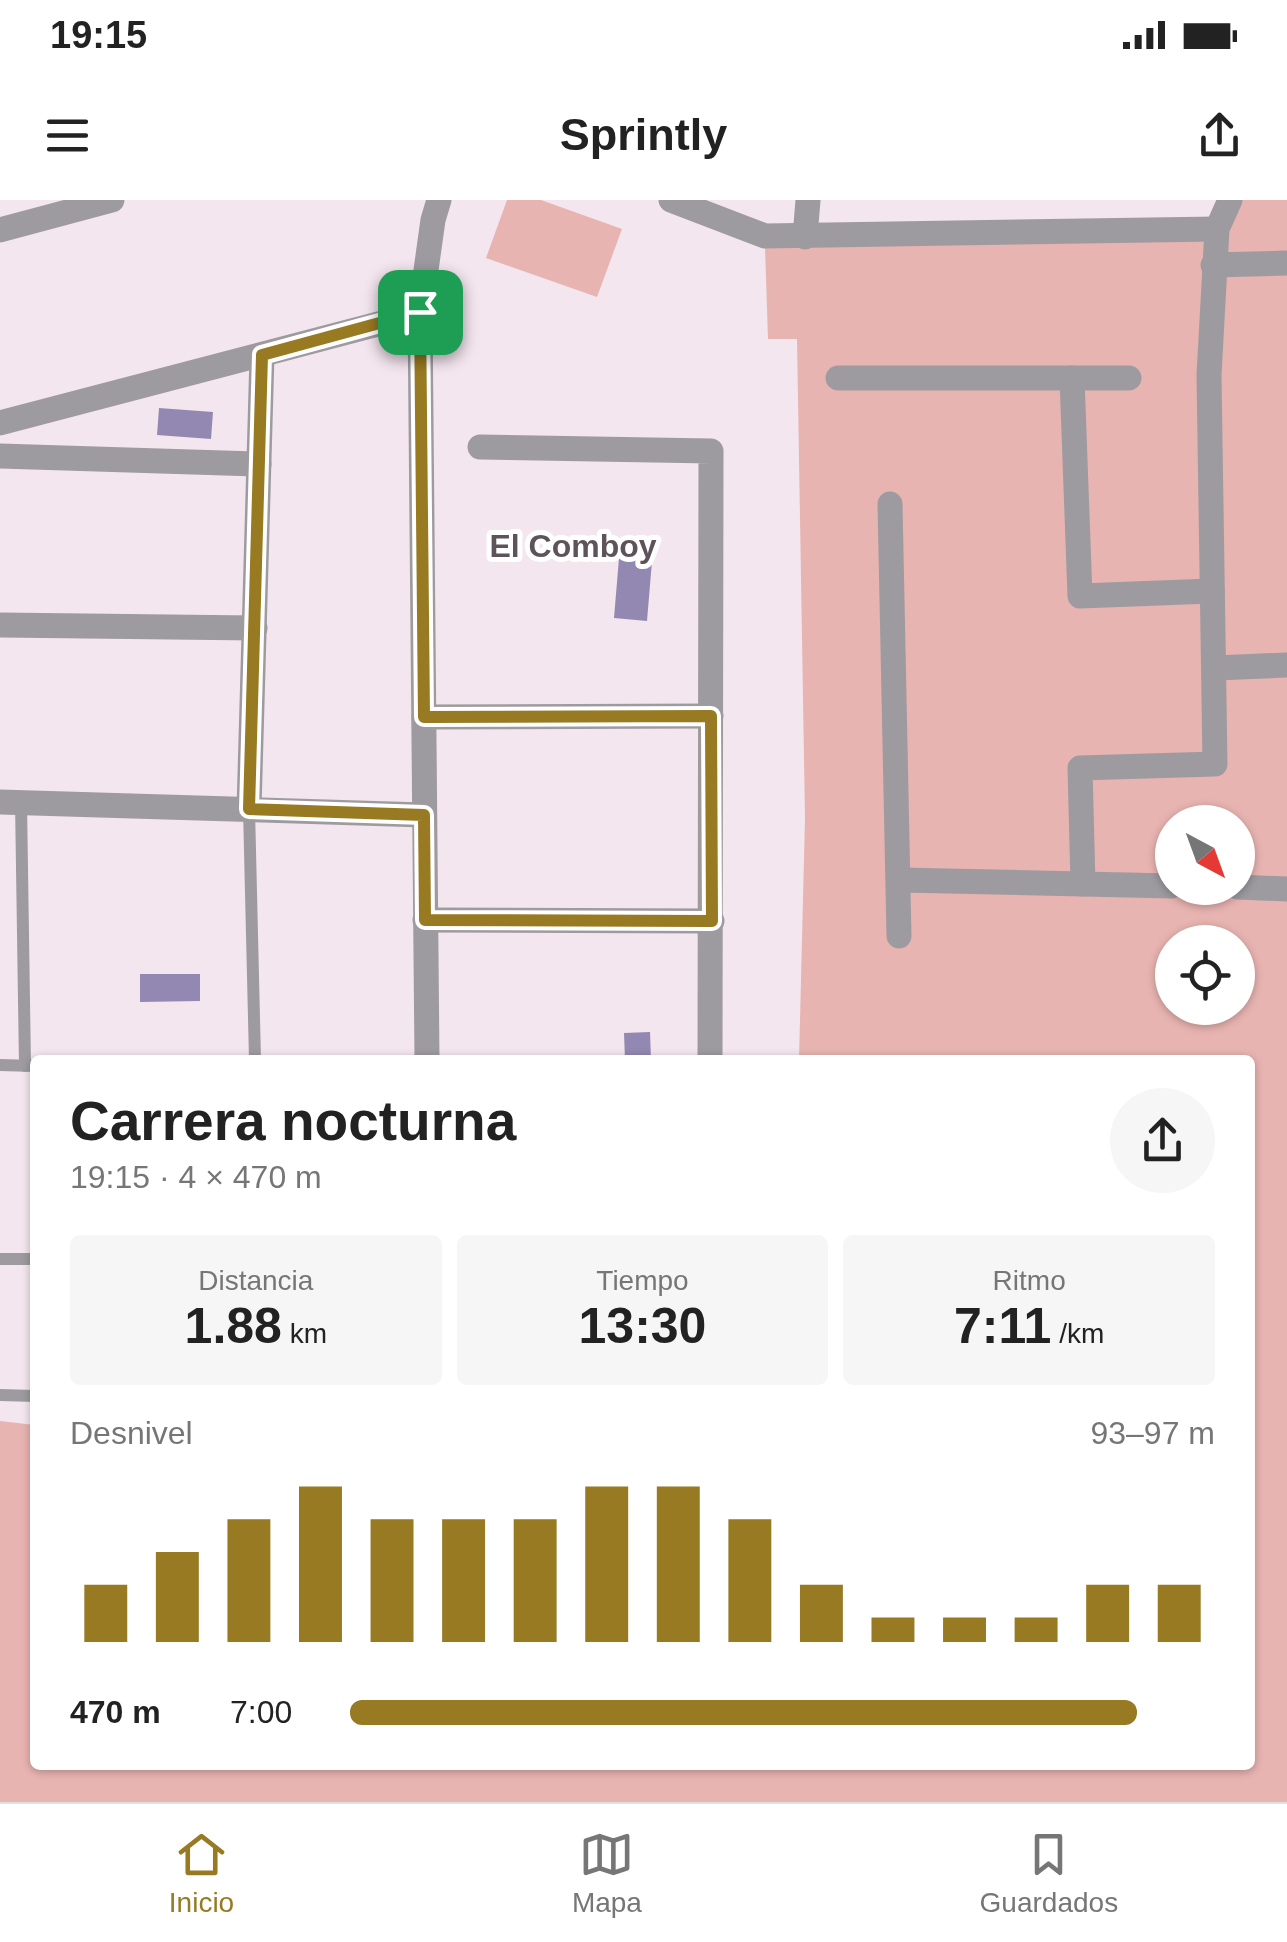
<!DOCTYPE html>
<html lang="es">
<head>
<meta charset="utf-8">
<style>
	body { margin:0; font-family:Arial,sans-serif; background:#f6f6f6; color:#222; height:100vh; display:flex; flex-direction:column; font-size:38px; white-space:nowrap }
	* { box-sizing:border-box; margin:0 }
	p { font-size:32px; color:#767676 }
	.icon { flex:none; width:55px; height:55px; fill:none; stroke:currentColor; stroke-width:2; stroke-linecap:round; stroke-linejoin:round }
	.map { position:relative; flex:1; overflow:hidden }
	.side { position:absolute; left:30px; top:855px; width:1225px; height:715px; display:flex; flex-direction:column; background:#fff; border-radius:10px; box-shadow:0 2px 8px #0004 }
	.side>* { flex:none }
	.needle { width:65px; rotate:139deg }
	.fabs { position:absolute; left:1155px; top:605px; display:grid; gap:20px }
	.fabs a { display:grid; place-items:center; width:100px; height:100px; border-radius:50%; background:#fff; box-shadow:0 2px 8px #0004; font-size:50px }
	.pin { position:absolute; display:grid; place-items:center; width:85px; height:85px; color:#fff; margin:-42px; border-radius:20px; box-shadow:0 5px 15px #0006 }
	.round { display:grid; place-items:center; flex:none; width:105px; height:105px; border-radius:52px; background:#f6f6f6 }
	.overview { display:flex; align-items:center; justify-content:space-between; height:170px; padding:0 40px }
	h1 { font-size:55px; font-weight:700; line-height:75px }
	.metrics { display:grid; grid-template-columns:repeat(3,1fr); gap:15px; height:170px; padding:10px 40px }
	.metrics div { display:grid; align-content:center; border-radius:10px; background:#f6f6f6; text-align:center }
	.metrics b { font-size:50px; font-weight:700 }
	.metrics small { font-size:28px; font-weight:400 }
	.metrics p { font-size:28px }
	.chart { height:280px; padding:20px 40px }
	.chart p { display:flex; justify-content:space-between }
	.chart svg { width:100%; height:180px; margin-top:10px; stroke:#987a23; stroke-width:6 }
	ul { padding:0 40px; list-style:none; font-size:32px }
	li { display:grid; grid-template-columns:160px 120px 1fr; align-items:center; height:75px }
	li i { height:25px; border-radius:12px; background:#987a23 }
	.status { display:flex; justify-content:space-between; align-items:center; height:70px; padding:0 50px; background:#fff; direction:ltr }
	.status svg { height:28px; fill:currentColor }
	header { display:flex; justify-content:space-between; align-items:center; height:130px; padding:0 40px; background:#fff; font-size:45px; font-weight:700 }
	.menu { display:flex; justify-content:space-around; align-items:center; height:140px; border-top:2px solid #e0e0e0; background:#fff; font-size:28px; color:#767676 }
	.menu a { display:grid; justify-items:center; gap:5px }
	.menu .current { color:#987a23 }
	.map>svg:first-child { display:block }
	.green { fill:#e8b4b1; fill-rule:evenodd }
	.water { fill:#9288b1 }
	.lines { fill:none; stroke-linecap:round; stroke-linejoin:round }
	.lane { stroke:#9e9ba0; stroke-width:12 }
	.street { stroke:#9e9ba0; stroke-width:25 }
	.route-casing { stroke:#fff; stroke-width:20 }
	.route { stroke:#987a23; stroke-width:12 }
	.labels { text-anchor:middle; stroke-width:10; stroke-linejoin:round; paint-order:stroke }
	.neighbourhood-label { font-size:32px; font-weight:bold; fill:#5f535b; stroke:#fff }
</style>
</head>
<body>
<div class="status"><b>19:15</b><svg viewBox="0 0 49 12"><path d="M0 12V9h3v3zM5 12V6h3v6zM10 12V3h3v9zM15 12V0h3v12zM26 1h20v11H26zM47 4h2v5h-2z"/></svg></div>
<header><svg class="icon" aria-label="menu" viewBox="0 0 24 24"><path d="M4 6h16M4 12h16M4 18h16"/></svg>Sprintly<svg class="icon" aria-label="share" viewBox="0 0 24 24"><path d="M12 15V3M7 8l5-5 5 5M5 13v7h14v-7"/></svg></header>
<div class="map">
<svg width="1287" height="1602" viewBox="0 0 1287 1602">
	<rect width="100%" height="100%" fill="#f4e6ef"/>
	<g class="green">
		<path d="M507 0H541L622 29 597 97 486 58Z"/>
		<path d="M1242 0H1287V1602H0V1221L35 1225V1565H1250V860H799L805 618 797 139H768L765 47 1229 28ZM1172 622H1238V688H1172ZM1172 742H1238V808H1172Z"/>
	</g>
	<g class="water">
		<path d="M159 208 213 212 211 239 157 235Z"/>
		<path d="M620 346 653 349 647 421 614 418Z"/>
		<path d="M140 774H200V801L140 802Z"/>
		<path d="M650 832 651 860H625L624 833Z"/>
	</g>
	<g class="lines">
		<g class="lane">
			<path d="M21 602 25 866"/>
			<path d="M249 609 255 860"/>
			<path d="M0 865 35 866"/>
			<path d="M0 1059H35"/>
			<path d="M0 1195 35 1196"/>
		</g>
		<g class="street">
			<path d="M671 0 765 36 1217 29"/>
			<path d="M0 30 112 0"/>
			<path d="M805 37 808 0"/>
			<path d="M1213 65 1287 63"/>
			<path d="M838 178H1129"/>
			<path d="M1072 178 1080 396 1212 391"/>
			<path d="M0 223 420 113"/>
			<path d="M480 247 711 251 710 860"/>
			<path d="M0 256 259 264"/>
			<path d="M890 304 899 736"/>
			<path d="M0 425 255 428"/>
			<path d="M1215 468 1287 465"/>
			<path d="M424 517 711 516"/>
			<path d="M0 602 424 615"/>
			<path d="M249 609 262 155"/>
			<path d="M900 680 1172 686"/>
			<path d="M1083 684 1080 568 1215 564 1209 175 1217 29 1230 0"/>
			<path d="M1238 687 1287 689"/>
			<path d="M425 720 712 721"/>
			<path d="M427 860 420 113 433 20 439 0"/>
		</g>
	</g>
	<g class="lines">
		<g class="route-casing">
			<path id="route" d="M420 112 424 517 711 516 712 721 425 720 424 615 249 609 262 155Z"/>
		</g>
		<use href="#route" class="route"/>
	</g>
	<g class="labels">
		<g class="neighbourhood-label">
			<text x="573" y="357">El Comboy</text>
		</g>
	</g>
</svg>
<div class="fabs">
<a><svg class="needle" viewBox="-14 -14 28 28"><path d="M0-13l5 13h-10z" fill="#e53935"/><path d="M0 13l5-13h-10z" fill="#767676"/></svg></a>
<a><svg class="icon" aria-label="locate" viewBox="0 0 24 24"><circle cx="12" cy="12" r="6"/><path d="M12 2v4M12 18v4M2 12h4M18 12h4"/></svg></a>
</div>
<div class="pin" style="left:420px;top:112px;background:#1e9e55"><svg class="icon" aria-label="arrive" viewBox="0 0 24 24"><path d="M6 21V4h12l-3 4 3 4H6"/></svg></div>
<section class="side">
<div class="overview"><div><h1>Carrera nocturna</h1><p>19:15 · 4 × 470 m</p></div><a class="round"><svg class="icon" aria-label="share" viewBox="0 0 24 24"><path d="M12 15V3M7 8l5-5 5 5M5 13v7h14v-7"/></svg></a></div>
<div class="metrics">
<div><p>Distancia</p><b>1.88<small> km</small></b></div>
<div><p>Tiempo</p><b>13:30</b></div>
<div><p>Ritmo</p><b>7:11<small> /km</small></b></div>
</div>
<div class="chart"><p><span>Desnivel</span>93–97 m</p>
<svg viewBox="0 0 160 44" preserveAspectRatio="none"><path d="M5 44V30M15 44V22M25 44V14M35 44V6M45 44V14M55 44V14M65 44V14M75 44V6M85 44V6M95 44V14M105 44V30M115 44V38M125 44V38M135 44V38M145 44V30M155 44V30"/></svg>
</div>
<ul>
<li><b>470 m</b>7:00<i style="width:91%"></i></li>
</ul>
</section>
</div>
<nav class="menu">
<a class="current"><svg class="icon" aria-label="home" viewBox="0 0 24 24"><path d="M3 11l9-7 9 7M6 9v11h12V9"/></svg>Inicio</a>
<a><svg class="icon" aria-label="map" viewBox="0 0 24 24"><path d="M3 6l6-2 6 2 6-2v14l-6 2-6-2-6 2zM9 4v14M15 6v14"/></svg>Mapa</a>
<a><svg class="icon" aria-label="saved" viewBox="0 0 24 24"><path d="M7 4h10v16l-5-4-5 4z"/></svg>Guardados</a>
</nav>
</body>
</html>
